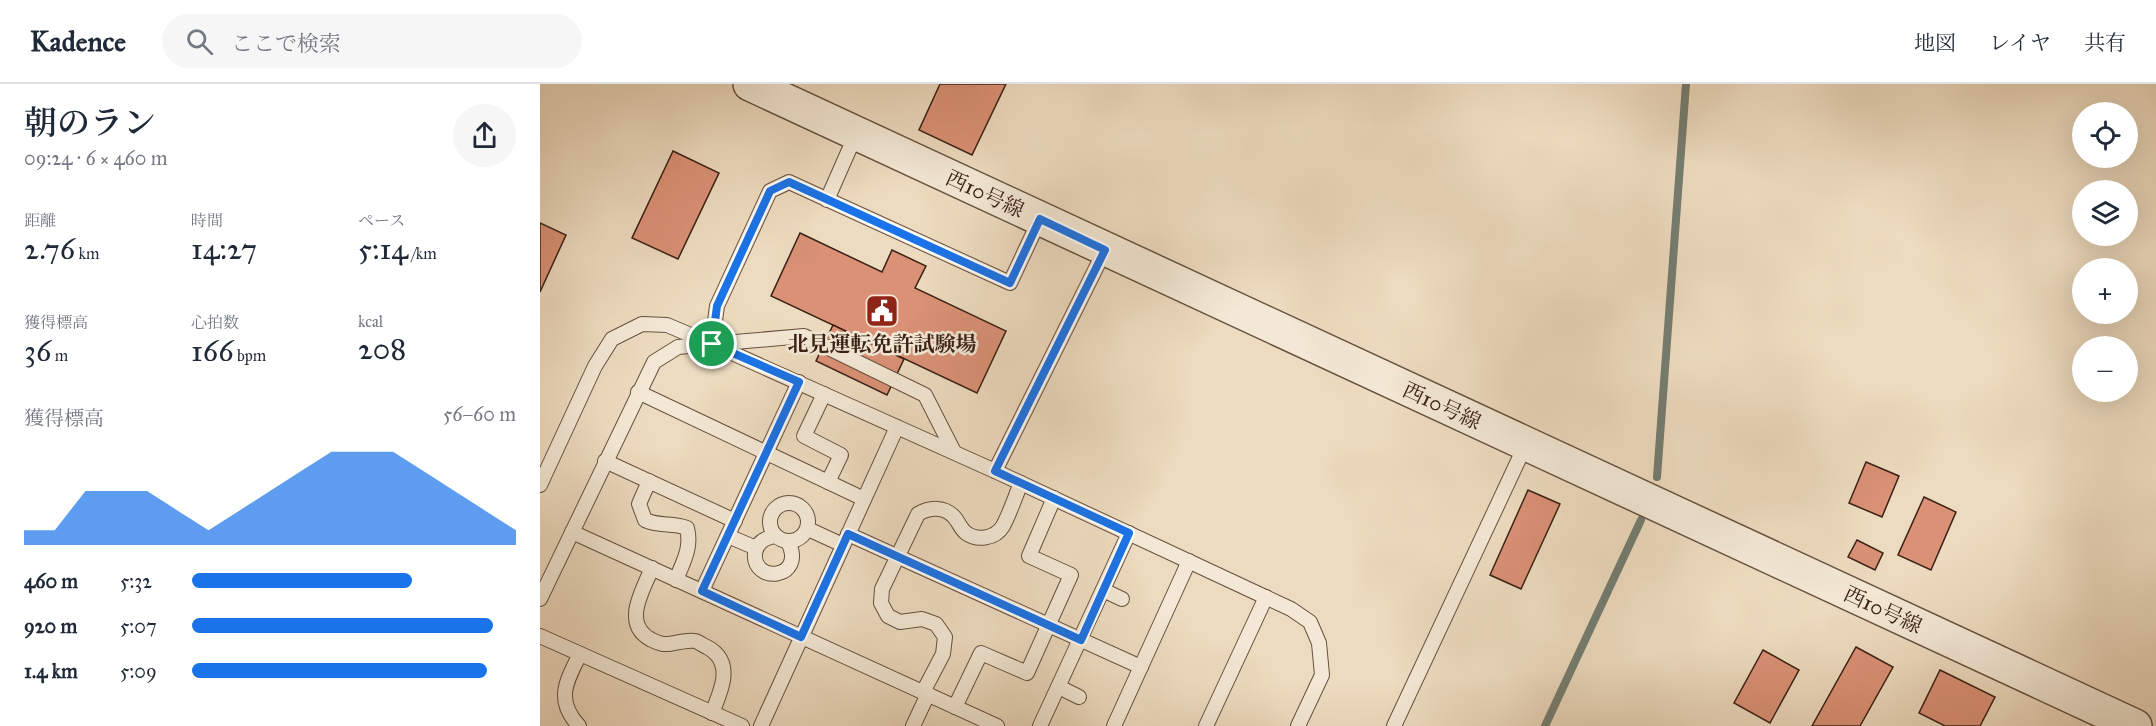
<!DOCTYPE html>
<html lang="ja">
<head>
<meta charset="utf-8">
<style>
	body { margin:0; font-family:"IM FELL Great Primer","Noto Serif JP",serif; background:#f6f6f7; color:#1f2937; height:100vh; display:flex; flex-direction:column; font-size:22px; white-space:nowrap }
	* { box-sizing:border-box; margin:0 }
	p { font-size:20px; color:#747a83 }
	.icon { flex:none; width:33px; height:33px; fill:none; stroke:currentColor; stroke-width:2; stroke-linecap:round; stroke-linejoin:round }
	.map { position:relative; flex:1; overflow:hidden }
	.details { display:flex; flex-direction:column; background:#fff; width:540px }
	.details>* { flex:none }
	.fabs { position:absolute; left:1532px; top:18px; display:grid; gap:12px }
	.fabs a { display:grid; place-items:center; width:66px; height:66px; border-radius:50%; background:#fff; box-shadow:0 6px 24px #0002; font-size:30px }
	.pin { position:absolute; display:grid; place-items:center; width:51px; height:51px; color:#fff; margin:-26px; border:3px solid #fff; border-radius:50%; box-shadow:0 2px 6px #0007 }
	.round { display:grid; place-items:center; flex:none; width:63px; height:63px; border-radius:32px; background:#f6f6f7 }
	.headline { display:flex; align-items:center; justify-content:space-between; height:102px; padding:0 24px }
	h1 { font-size:33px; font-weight:600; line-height:45px }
	.stats { display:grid; grid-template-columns:repeat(3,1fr); gap:9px; height:102px; padding:6px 24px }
	.stats div { display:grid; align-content:center }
	.stats b { font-size:30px; font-weight:600 }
	.stats small { font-size:16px; font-weight:400 }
	.stats p { font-size:16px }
	.chart { height:168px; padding:12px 24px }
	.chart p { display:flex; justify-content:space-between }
	.chart svg { width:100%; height:108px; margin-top:6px; fill:#1a73e8; opacity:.7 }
	ul { padding:0 24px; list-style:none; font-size:20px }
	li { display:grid; grid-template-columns:96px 72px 1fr; align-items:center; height:45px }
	li i { height:15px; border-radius:8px; background:#1a73e8 }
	header { display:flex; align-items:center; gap:36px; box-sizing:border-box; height:84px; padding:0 30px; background:#fff; border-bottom:2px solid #e0e1e3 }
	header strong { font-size:28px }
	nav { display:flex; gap:33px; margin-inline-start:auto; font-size:21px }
	.search { width:420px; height:54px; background:#f6f6f7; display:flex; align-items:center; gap:15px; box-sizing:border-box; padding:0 21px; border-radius:33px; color:#747a83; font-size:22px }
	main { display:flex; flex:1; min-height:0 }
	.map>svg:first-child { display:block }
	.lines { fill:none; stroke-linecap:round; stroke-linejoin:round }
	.stream { stroke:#747d71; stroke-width:8 }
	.building { fill:#da9176; stroke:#3a2116; stroke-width:1.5 }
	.service-casing { stroke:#675040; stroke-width:16 }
	.tertiary-casing { stroke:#675040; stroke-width:36 }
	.service { stroke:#f3e8d5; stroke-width:14 }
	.tertiary { stroke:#f3e8d5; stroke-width:33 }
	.route-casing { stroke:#fff; stroke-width:12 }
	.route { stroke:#1a73e8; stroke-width:8 }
	.labels { text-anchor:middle; stroke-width:5; stroke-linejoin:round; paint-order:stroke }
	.street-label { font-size:21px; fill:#3a2116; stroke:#f3e8d5 }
	.poi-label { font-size:21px; font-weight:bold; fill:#3a2116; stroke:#f3e8d5 }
</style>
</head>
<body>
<header>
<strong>Kadence</strong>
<div class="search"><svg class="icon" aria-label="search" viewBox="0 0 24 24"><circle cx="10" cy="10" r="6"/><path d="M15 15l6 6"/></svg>ここで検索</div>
<nav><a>地図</a><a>レイヤ</a><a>共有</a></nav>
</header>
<main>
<section class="details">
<div class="headline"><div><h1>朝のラン</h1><p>09:24 · 6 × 460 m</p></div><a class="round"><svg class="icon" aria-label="share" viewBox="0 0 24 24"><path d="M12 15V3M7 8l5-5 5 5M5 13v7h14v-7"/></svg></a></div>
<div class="stats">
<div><p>距離</p><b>2.76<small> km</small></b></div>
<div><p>時間</p><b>14:27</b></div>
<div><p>ペース</p><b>5:14<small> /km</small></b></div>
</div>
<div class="stats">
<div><p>獲得標高</p><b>36<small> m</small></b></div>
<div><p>心拍数</p><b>166<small> bpm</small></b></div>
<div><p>kcal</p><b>208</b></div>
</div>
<div class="chart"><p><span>獲得標高</span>56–60 m</p>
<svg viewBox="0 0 160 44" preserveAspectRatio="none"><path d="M0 44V38L10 38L20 22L30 22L40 22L50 30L60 38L70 30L80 22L90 14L100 6L110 6L120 6L130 14L140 22L150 30L160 38V44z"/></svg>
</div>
<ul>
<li><b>460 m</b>5:32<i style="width:68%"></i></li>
<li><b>920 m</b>5:07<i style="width:93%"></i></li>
<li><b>1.4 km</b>5:09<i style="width:91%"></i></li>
</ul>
</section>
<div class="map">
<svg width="1616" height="642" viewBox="0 0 1616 642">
	<rect width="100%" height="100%" fill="#eddbbf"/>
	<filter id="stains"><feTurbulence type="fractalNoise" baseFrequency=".00333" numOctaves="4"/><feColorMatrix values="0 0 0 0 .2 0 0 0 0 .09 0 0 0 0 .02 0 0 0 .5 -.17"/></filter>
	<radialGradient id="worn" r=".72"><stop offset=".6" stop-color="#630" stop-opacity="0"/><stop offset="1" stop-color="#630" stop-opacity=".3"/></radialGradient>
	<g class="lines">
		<g class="stream">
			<path d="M1117 393 1146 0"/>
			<path d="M1005 642 1101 436"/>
		</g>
	</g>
	<g class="building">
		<path d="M400 0H466L432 71 379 46Z"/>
		<path d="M133 67 179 89 138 175 92 154Z"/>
		<path d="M0 139 26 151 0 208Z"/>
		<path d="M260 149 342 188 352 166 386 182 375 204 466 247 437 309 231 212Z"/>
		<path d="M293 241 364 275 347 311 276 277Z"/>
		<path d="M1326 378 1359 392 1342 433 1309 419Z"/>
		<path d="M988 406 1020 420 981 505 950 491Z"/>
		<path d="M1384 413 1416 428 1391 486 1358 471Z"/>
		<path d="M1317 456 1343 469 1335 486 1308 473Z"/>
		<path d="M1316 563 1353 583 1320 642H1272Z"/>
		<path d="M1223 566 1259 586 1230 639 1194 619Z"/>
		<path d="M1400 586 1455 613 1440 642H1405L1379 629Z"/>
	</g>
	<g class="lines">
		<g class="service-casing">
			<g id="service">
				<path d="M287 116 316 50"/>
				<path d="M172 260 177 222 230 107 249 98 470 199 500 135"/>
				<path d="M98 308 324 415"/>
				<path d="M284 310 264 352 301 371 288 398"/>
				<path d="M65 377 195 437"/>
				<path d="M455 387 565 166"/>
				<path d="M109 397 99 420 105 436C119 443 133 438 147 444 152 464 143 478 136 496"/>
				<path d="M0 401 55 282 72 255 102 240 127 241 172 260 264 252 385 311 414 368"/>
				<circle cx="249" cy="438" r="19"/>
				<path d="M268 445 303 461"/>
				<path d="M32 448 457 642"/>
				<path d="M308 450 601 583"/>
				<path d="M188 452 216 464"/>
				<path d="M235 452C225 454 217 458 215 469 212 501 267 495 248 458"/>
				<path d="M112 484C103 506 82 539 110 555 114 557 117 559 123 560 133 561 145 555 155 557 159 558 164 562 167 563 195 578 181 607 172 629"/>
				<path d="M563 506 582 515"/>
				<path d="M162 507 259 298"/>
				<path d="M0 515 114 278 138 263 172 260 455 387 751 525 770 538 779 559 782 591 758 642"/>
				<path d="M0 552 202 642"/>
				<path d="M519 603 539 613"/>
				<path d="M383 608 403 570 405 553 396 540 382 535 360 538 348 532 341 519 342 505 378 430C390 423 405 422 415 434 419 439 421 445 426 449 437 457 455 455 463 442 470 429 475 413 481 399"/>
				<path d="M415 623 441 569 487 589 531 491 489 472 514 414"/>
				<path d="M39 642C15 616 26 598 40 570"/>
				<path d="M221 642 357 343"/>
				<path d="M373 642 388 610"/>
				<path d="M500 642 589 449"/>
				<path d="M574 642 649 477"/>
				<path d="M666 642 726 513"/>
				<path d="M854 642 986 360"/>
			</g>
		</g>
		<g class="tertiary-casing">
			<path id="tertiary" d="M210 0 1595 642"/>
		</g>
		<use href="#service" class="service"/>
		<use href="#tertiary" class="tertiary"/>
	</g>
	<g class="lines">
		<g class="route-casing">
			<path id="route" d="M249 98 470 199 500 135 565 166 455 387 589 449 541 556 308 450 261 553 162 507 259 298 172 260 177 222 230 107Z"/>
		</g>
		<use href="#route" class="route"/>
	</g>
	<defs>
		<g id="civic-square" transform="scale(1.725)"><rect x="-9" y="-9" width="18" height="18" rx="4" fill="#8f2418" stroke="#f3e8d5"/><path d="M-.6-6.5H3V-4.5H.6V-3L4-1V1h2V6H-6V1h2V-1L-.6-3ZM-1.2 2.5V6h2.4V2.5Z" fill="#fff"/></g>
	</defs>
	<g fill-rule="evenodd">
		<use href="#civic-square" x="342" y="227"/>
	</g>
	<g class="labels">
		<g class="street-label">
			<text transform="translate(445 110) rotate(25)" y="7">西10号線</text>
			<text transform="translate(902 322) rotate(25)" y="7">西10号線</text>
			<text transform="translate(1343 526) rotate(25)" y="7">西10号線</text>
		</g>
		<g class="poi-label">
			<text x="342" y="267">北見運転免許試験場</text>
		</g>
	</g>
	<rect width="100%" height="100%" filter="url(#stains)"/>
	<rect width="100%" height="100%" fill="url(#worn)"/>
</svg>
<div class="fabs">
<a><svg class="icon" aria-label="locate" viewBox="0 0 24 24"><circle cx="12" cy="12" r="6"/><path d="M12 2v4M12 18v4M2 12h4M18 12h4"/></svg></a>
<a><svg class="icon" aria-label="layers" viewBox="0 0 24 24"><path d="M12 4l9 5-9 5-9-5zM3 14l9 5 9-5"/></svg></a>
<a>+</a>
<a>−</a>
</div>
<div class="pin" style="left:172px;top:260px;background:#1e9e55"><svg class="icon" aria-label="arrive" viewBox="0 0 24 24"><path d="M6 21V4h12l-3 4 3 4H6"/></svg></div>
</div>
</main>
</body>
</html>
